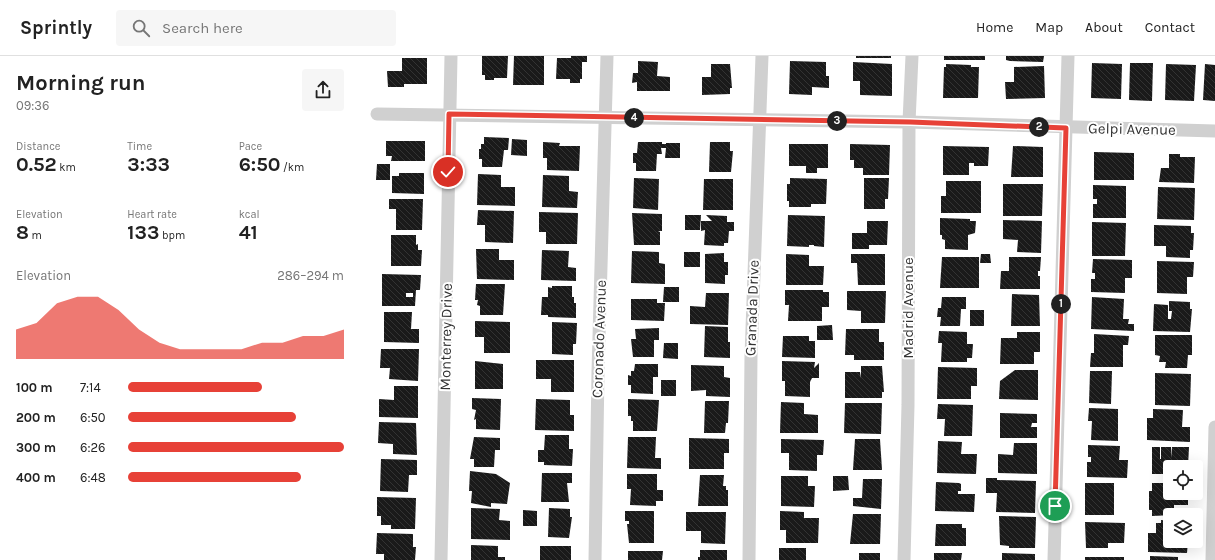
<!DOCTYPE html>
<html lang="en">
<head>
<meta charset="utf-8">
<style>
	body { margin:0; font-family:Karla,sans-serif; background:#f6f6f6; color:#222; height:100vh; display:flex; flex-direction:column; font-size:15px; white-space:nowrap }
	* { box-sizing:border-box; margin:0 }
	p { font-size:13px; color:#767676 }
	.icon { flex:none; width:22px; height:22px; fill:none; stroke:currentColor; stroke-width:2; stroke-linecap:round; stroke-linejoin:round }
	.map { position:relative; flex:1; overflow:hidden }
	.details { display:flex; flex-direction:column; background:#fff; width:360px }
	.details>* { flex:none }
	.fabs { position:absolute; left:803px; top:404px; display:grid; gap:8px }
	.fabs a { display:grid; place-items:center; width:40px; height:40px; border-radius:4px; background:#fff; box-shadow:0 4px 16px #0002; font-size:20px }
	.pin { position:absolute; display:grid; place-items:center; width:34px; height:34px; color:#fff; margin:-17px; border:2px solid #fff; border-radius:50%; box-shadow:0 1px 4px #0007 }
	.km { position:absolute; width:20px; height:20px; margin:-10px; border-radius:50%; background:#222; color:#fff; font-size:11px; line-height:20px; text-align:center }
	.round { display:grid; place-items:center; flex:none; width:42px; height:42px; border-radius:4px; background:#f6f6f6 }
	.summary { display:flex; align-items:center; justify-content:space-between; height:68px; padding:0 16px }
	h1 { font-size:22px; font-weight:700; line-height:30px }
	.stats { display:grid; grid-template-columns:repeat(3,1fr); gap:6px; height:68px; padding:4px 16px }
	.stats div { display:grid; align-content:center }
	.stats b { font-size:20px; font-weight:700 }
	.stats small { font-size:11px; font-weight:400 }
	.stats p { font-size:11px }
	.chart { height:112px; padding:8px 16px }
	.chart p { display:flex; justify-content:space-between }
	.chart svg { width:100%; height:72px; margin-top:4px; fill:#e74137; opacity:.7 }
	ul { padding:0 16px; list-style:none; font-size:13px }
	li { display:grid; grid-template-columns:64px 48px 1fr; align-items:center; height:30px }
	li i { height:10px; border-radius:5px; background:#e74137 }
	header { display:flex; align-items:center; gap:24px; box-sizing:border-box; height:56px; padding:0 20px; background:#fff; border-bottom:1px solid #e0e0e0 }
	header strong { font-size:19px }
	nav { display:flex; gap:22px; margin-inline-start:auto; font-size:14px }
	.search { width:280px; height:36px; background:#f6f6f6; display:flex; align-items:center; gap:10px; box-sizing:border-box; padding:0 14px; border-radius:4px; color:#767676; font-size:15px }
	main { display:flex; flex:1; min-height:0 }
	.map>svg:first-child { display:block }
	.building { fill:url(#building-back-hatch); fill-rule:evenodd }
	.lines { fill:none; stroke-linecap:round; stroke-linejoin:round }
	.minor { stroke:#d0d0d0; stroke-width:13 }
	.route-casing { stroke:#fff; stroke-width:8 }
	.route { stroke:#e74137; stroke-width:5 }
	.labels { text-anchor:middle; stroke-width:4; stroke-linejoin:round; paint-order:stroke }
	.street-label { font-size:15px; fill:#333; stroke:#fff }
</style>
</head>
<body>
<header>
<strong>Sprintly</strong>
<div class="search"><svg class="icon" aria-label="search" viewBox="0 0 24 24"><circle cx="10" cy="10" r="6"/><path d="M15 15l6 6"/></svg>Search here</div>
<nav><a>Home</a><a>Map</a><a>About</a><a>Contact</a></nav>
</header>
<main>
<section class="details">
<div class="summary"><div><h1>Morning run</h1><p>09:36</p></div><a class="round"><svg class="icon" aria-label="share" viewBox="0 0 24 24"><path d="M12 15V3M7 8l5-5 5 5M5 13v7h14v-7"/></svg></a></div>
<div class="stats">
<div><p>Distance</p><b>0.52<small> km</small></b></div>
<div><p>Time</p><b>3:33</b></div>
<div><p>Pace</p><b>6:50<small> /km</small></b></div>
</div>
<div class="stats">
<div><p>Elevation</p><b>8<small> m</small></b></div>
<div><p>Heart rate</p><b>133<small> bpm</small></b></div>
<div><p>kcal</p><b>41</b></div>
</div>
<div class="chart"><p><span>Elevation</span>286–294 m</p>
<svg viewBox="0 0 160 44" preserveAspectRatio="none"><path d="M0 44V26L10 22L20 10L30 6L40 6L50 14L60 26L70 34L80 38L90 38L100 38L110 38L120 34L130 34L140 30L150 30L160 26V44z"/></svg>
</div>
<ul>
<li><b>100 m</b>7:14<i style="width:62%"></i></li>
<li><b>200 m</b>6:50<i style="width:78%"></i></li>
<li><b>300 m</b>6:26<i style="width:100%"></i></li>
<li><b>400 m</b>6:48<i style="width:80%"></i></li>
</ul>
</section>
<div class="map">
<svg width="855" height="504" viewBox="0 0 855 504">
	<defs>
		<pattern id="building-back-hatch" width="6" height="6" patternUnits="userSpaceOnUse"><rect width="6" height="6" fill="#1a1a1a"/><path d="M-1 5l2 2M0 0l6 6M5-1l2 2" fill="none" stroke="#333"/></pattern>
	</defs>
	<rect width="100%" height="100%" fill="#fff"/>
	<g class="building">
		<path d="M122 0H148L147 22H134V24H125V19H122Z"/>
		<path d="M154 0H184V29H153Z"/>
		<path d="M211 0H227V6H222V23H220V27H210V23H196L197 2H211Z"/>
		<rect x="496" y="0" width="35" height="2"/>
		<rect x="584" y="0" width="41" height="4"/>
		<path d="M646 0H684L683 6 650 5 646 4Z"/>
		<path d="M42 2H67V28H44V31H28L27 15H42Z"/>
		<path d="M278 5 298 6 297 20 310 21V35H277V26L272 27 273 17H278Z"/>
		<path d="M430 5 466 6V20H469V32L452 31V39L429 38Z"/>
		<path d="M493 6 532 8V40L500 39V25H493Z"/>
		<path d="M732 7 762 8 761 43 731 42Z"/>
		<path d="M770 7H793L792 45 769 44Z"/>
		<path d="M351 8H370L372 32H370V38L342 39V21H351Z"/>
		<path d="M586 8 611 9V11H619L618 42H583L584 11H586Z"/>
		<path d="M806 8 836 9 834 45 805 44Z"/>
		<path d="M845 8 855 9V45L843 44Z"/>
		<path d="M684 10 685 42 646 43 645 26H654V11Z"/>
		<path d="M124 81 149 82 148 94H144L142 111H122V103H119V93H121V88H124Z"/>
		<path d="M152 83 167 84V100L151 99Z"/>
		<path d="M26 85H65V105H31L32 100H26Z"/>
		<path d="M183 86 200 87 199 90H220L219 115 187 114V102H183Z"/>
		<path d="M278 86H302V88H306V87H320V102H305L306 92H301L302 98H297L296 115H276V107H273V97H277Z"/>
		<path d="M350 86H370V95H373L371 116H349Z"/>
		<path d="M429 88H468V112H457V117H446V110H429Z"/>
		<path d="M490 88 530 89 529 119H503V112H494V104H490Z"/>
		<path d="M583 90 629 91 628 110H614V107H609V119H583Z"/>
		<path d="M653 90 683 91V121H651Z"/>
		<path d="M734 96 774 97V124H734Z"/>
		<path d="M809 98H820V101H835L834 127 799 126 801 112H809Z"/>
		<path d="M17 108H30V124H16Z"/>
		<path d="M39 117H64V138L32 137V120H39Z"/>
		<path d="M118 118 141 119V131H155V150L117 149Z"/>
		<path d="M183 119 209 120V135L218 136 217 152 182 151Z"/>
		<path d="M274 122 299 123 298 154 273 152Z"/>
		<path d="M430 122 467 123 466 148H451V151H429V145H427V128H430Z"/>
		<path d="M504 122H529L528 143H525V153H504Z"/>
		<path d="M344 123H373V154H343Z"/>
		<path d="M586 125H621V157H581V140H586Z"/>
		<path d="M643 128H683L682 160H643Z"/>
		<path d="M733 129 766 130V162H733V148H737V143H733Z"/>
		<path d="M798 131 835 132 834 164 797 163Z"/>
		<path d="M29 143H63L62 174H36V153H29Z"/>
		<path d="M118 154 154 155 153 187 125 186V169H117Z"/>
		<path d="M179 156 218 157 217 188H186V176H179Z"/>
		<path d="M272 157 302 158V175H298L300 176V189H274Z"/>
		<path d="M325 159H341L340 174H325Z"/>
		<path d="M346 159 367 160V166H374V175H369L368 187H364V190L344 189 345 174 341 175V165H352Z"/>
		<path d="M428 159 465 160 464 191 454 190V189H449V191L427 190Z"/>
		<path d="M580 162 610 163V165H616L615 177 608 179V194L585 193V184L582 183V179H580Z"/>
		<path d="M643 164 682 165 681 197 657 196 658 184 643 183Z"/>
		<path d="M507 165H528L527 189H509V193H492V177H507Z"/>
		<path d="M732 166 766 167 765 200H732Z"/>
		<path d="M794 169 831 170V177H834L833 194H830V202L806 201V190H794Z"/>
		<path d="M31 179H56V189L58 188V194H62L61 210H31Z"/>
		<path d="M116 193H139V204H154V224L117 223Z"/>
		<path d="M182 194 209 195 208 211 216 212V225L181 224Z"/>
		<path d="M272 195 299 196V207L305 208V228L271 227Z"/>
		<rect x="324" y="196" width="16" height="15"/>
		<path d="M364 197V206H368V219H365V228L345 227V198Z"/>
		<path d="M426 198 449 199V210H464L463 229H426Z"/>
		<path d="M491 198H525V229H498L497 207H491Z"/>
		<path d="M621 198H630L631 207H620Z"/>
		<path d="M582 201H619V232H580Z"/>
		<path d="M649 201H681L680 215H678V220H680V233H640L641 215H649Z"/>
		<path d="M733 203 772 204V222H765V237L731 236V223H735V217H732Z"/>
		<path d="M797 205 834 206 833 221H827V238L797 237Z"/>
		<path d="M22 218 61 219 60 234H56L55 250H22ZM46 237H53V241H46Z"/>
		<path d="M116 228H145L143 259H120V250L117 249 118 244H115Z"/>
		<path d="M192 230H212V241H214V247H216V262L188 261V259H181L182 241H188V231L192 232Z"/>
		<path d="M304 231H319V246H303Z"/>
		<path d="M425 234H463V236H469V251H462V265H428L429 249H425Z"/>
		<path d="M487 235H526L525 267H501V255L487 254Z"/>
		<path d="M346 237H369L368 269 330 268V250L345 251Z"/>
		<path d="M652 238 679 239 680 270H651Z"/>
		<path d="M582 241H606V253H601L600 270H580L581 261H577L578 252H581Z"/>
		<path d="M732 241 764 243 763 263H769L768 268H774V275L731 273Z"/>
		<path d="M271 243H297V247H305L304 265 271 264Z"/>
		<path d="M809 245 830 246V253H832L830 276 793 275 794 248 808 249V263H811L812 255H809Z"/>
		<rect x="610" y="254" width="14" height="16"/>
		<path d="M24 256H52L51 273H59V287L24 286Z"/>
		<path d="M115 265 150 266V297H124V281H115Z"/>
		<path d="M192 266 217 267 216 288H213V299L192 298Z"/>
		<path d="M472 269 473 284H457V270Z"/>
		<path d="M345 270 368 271V286H370V302L344 301Z"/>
		<path d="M299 272V284H294V301H273L271 283H276L275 273Z"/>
		<path d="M486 273H519V286H524V304H494V299H485Z"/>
		<path d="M579 275 607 276V288H613L612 302H607V306H581L582 287H578Z"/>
		<path d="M657 276H680V296H674V308H640L641 282H657Z"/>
		<path d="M734 278 769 280 768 289H763V311H730L731 297H734Z"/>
		<path d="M795 279H832V299H828L827 312H805L806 306H799L800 300 795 299Z"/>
		<path d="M423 280H449V285H455V302L422 301Z"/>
		<path d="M304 287H318V303L303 302Z"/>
		<path d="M21 293H59L58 325 29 323 30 312H20Z"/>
		<path d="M176 304H214V336H191V323H176Z"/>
		<path d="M115 305 143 308V333H115Z"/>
		<path d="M422 305 455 306 454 312 459 307V322H452L450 326V341L425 340V325H422Z"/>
		<path d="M275 308H298V321H293V338L271 337V329H268V319L271 320V315H274Z"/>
		<path d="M331 309 364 310V321L370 322V341L346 340V334L331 335Z"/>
		<path d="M501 310H522L524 336H522V342H485V316H500L501 322Z"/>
		<path d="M578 311 617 312V330H611V343H577Z"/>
		<path d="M655 314H678V344L639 343 640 325Z"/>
		<path d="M730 315H752L751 348 729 347Z"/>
		<path d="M795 317 831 318 830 350 795 349Z"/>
		<rect x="301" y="324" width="15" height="16"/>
		<path d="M34 330H58V362L19 361V343L34 344Z"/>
		<path d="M112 342 141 343 140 374 116 373V363L114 364 116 354 112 353Z"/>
		<path d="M176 343 210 344V359H214V375L175 374Z"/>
		<path d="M268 343 299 344 297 375H273V365H271V360H268Z"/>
		<path d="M345 345H369L368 367H366L365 377H344Z"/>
		<path d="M421 346 444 347V358L458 359V377H420Z"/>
		<path d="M485 347H522L521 378 484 377Z"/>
		<path d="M578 348 613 349 612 380H584L585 363H577Z"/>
		<path d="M729 352 758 353V385L731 384 732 365H728Z"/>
		<path d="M793 353 823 354 822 371H830V386L787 384V362H793Z"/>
		<path d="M640 357 677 358V367H672L671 371H677V382H640Z"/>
		<path d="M19 366 56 367 57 399 33 398V388L18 387Z"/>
		<path d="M185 379H209V393H213L212 410 184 409V406H178V394H184Z"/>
		<path d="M114 381 140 382V394H135L134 411H114V403H110Z"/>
		<path d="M268 381H296L295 402H301V413L267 412Z"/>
		<path d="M329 382 369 383V397H364V413H329Z"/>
		<path d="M421 383 464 384 463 399H457V415L429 414V397H421Z"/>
		<path d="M495 383H520L522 414H493Z"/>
		<path d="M578 385 602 386 601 398H617L616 418 577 417Z"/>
		<path d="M654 387H677V418L638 417V398L653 399Z"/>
		<path d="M728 389 760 390 759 404H768L767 422 727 421V406H731V401H728Z"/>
		<path d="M792 391H800V403H801V391H811V402L812 391H829L828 411H810V423H808V418H792Z"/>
		<path d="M21 403 57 404V419H49L48 436 20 435Z"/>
		<path d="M110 415 136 418 150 427 147 448 131 447V451L111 447 112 435H109Z"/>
		<path d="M182 417H212V427H207L209 446H181Z"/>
		<path d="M267 418H297V434H303V445H296V450L270 449 271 433H267Z"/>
		<path d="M340 419H364L363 430H366V434H368V450H338Z"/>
		<path d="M421 420H448V430H455L454 451 421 450Z"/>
		<path d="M473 420H488L489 434 473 435Z"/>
		<path d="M626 422H637V424L676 425 675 457 636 456 637 437H626Z"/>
		<path d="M503 423H522L521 453 493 450V442H502Z"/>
		<path d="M576 426 599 427 601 428V435H598V438H615L614 456 575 455Z"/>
		<rect x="725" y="427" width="29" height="32"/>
		<path d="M792 427H810V437H828V449H814V459L792 460V454H789V435H792Z"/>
		<path d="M17 441 56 442 55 473H31V469H21V460H17Z"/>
		<path d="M111 452 140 453 139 464 150 465V484L111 483Z"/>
		<path d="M189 452 210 453V461H212L209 482 188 481Z"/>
		<path d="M163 454 177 455V470H163Z"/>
		<path d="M265 455H294V487H269L267 468H269V465H265Z"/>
		<path d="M420 455 444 456V462H459L458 487H426V474H420Z"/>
		<path d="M326 456H366L365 488 341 487V475H326Z"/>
		<path d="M493 458H521L520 488H490Z"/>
		<path d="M639 460 676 461 675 492H649V490L640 489Z"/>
		<path d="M801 464 810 465V485H828L827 497 788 496V477H796V467H801Z"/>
		<path d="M725 466 765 467 764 487H748V492H726Z"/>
		<path d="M576 468H602V472H606V490H575Z"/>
		<path d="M17 477 53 478V491H56L55 504H24V498H16Z"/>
		<path d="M111 489 138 490V501H145V504H111Z"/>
		<rect x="180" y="490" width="31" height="14"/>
		<rect x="419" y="492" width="27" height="12"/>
		<path d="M340 494H367V504H338V501H340Z"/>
		<path d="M268 495H303L302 504H268Z"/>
		<rect x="499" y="497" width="21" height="7"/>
		<path d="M574 497H602L601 504H574Z"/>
		<path d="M642 497 675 498V504H642Z"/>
		<path d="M790 500 818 501V504H790Z"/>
		<rect x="725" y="501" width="39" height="3"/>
	</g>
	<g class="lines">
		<g class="minor">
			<path d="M17 58 549 66 855 75"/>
			<path d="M81 504 91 0"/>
			<path d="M235 504 238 316 247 0"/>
			<path d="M389 504 391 300 402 0"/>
			<path d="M544 504 548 349 549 66 552 0"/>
			<path d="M694 504 708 0"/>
			<path d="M852 504 855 371"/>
		</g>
	</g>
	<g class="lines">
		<g class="route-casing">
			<path id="route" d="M88 116 89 58 550 66 706 72 695 450"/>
		</g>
		<use href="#route" class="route"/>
	</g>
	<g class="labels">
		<g class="street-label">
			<text transform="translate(772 73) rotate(1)" y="5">Gelpi Avenue</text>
			<text transform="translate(392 252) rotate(-88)" y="5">Granada Drive</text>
			<text transform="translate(548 252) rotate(-90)" y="5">Madrid Avenue</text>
			<text transform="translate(86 281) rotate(-89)" y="5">Monterrey Drive</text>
			<text transform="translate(239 283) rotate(-88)" y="5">Coronado Avenue</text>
		</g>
	</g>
</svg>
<div class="fabs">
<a><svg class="icon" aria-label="locate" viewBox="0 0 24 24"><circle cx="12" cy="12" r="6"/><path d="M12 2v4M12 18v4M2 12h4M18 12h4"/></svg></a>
<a><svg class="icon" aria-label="layers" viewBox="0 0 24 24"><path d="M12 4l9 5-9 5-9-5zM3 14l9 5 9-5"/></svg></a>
</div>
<div class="pin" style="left:695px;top:450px;background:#1e9e55"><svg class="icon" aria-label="arrive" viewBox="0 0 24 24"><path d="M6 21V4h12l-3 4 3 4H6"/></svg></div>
<div class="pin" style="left:88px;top:116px;background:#d93025"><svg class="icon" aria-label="check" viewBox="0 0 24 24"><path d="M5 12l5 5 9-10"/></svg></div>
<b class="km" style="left:701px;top:248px">1</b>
<b class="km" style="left:679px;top:71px">2</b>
<b class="km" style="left:477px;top:65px">3</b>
<b class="km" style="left:274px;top:62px">4</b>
</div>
</main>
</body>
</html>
